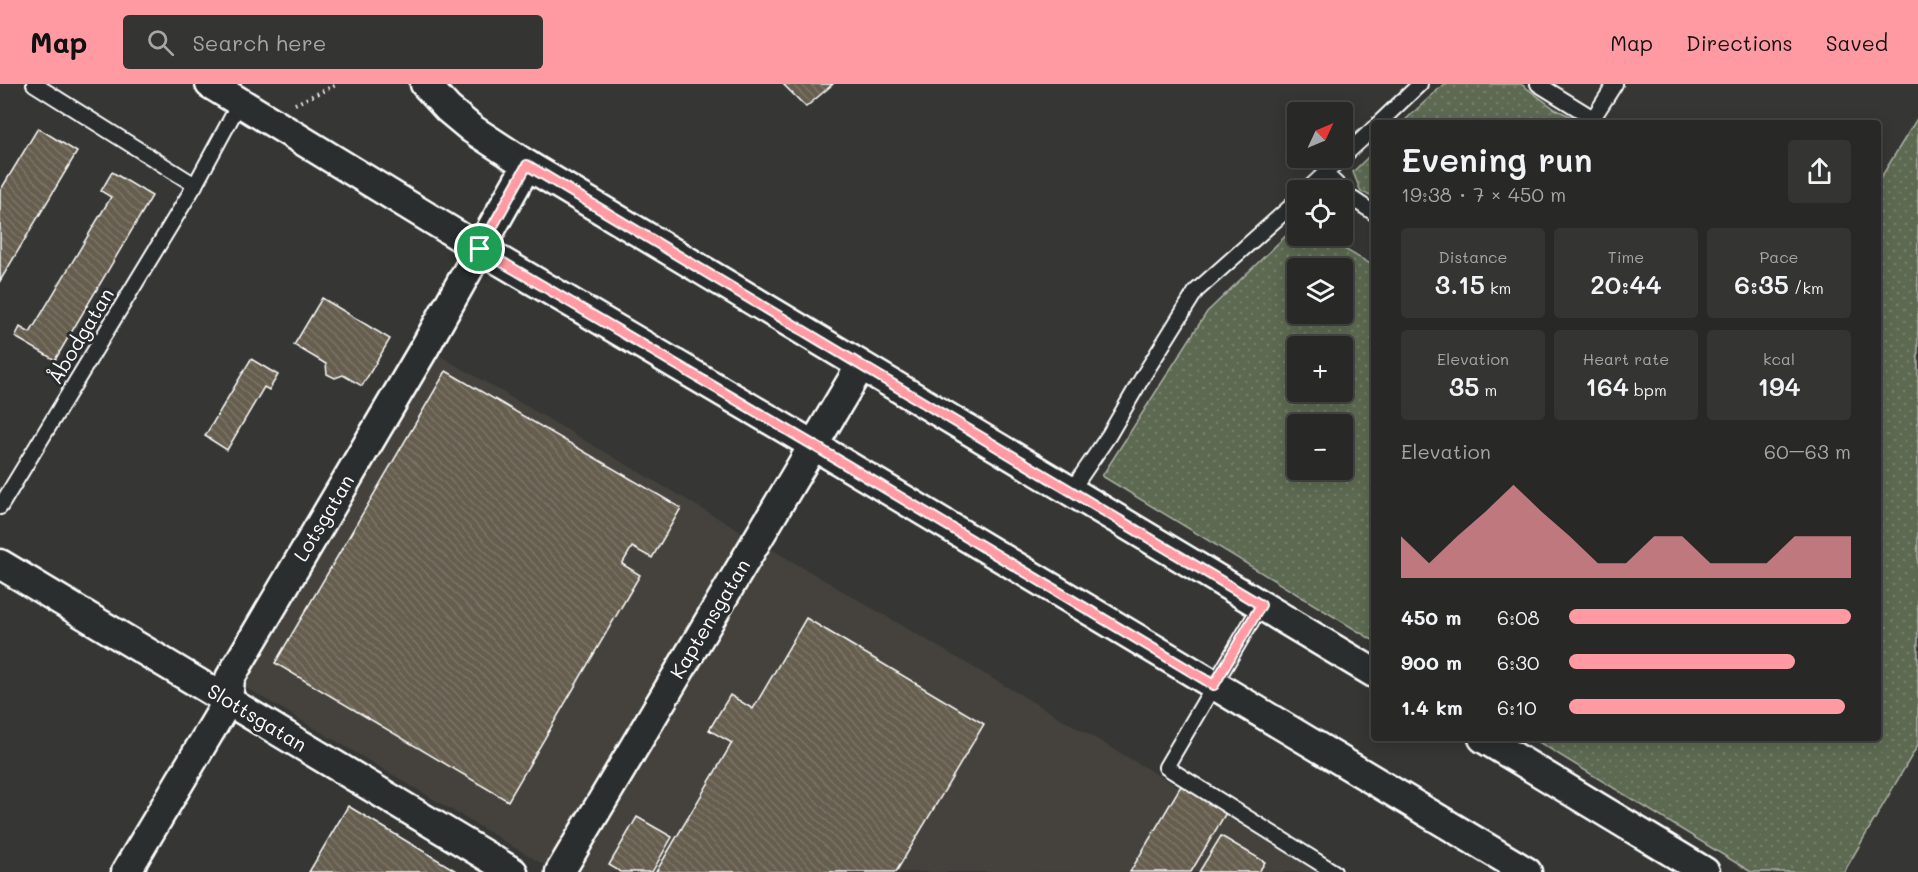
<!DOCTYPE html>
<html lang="en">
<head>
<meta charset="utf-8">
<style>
	body { margin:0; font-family:Mali,sans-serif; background:#343533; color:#f1f3f6; height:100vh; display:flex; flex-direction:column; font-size:22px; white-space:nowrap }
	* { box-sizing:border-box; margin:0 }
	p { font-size:20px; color:#a5a6a7 }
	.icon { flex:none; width:33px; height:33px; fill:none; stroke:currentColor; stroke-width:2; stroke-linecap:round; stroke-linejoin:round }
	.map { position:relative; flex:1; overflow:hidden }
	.sheet { position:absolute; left:1371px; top:36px; width:510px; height:621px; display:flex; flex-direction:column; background:#282927; border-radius:6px; box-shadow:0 3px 15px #0003,0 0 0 2px #444544 }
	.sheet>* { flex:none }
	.needle { width:39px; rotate:46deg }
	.tools { position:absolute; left:1287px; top:18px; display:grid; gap:12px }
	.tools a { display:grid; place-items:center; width:66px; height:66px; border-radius:6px; background:#282927; box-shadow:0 3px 15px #0003,0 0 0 2px #444544; font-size:30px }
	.pin { position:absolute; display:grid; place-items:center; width:51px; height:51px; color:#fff; margin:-26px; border:3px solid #fff; border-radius:50%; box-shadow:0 2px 6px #0007 }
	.round { display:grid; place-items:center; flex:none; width:63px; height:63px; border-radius:6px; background:#343533 }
	.headline { display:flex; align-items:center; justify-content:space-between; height:102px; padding:0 30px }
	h1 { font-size:33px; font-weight:600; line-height:45px }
	.figures { display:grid; grid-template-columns:repeat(3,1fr); gap:9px; height:102px; padding:6px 30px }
	.figures div { display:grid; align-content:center; border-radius:6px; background:#343533; text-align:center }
	.figures b { font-size:26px; font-weight:600 }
	.figures small { font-size:16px; font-weight:400 }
	.figures p { font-size:16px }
	.chart { height:168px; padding:12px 30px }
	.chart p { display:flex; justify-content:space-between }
	.chart svg { width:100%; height:108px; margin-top:6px; fill:#ff9aa2; opacity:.7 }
	ul { padding:0 30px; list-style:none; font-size:20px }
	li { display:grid; grid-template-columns:96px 72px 1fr; align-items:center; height:45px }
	li i { height:15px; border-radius:8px; background:#ff9aa2 }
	header { display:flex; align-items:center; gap:36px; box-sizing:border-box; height:84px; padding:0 30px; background:#ff9aa2; color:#111 }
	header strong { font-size:28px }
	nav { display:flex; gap:33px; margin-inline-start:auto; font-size:21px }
	.search { width:420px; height:54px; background:#343533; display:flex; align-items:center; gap:15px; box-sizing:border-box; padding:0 21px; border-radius:6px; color:#a5a6a7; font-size:22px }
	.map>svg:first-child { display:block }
	.built { fill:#44423c }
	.grass { fill:url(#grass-dots); stroke:#aeb4a8; stroke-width:1.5; fill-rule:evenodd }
	.building { fill:url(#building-back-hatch); stroke:#fff; stroke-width:1.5 }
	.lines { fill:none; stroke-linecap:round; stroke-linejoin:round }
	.lane-casing { stroke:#fff; stroke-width:18 }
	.street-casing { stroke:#fff; stroke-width:33 }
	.path { stroke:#fff; stroke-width:4; stroke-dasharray:1.5 4.5; stroke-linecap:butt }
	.lane { stroke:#2a2d2e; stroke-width:14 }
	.street { stroke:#2a2d2e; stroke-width:28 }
	.route-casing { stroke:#fff; stroke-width:12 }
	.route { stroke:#ff9aa2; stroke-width:8 }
	.labels { text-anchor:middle; stroke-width:6; stroke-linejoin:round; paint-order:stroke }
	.street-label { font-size:20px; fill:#fff; stroke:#2a2d2e }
</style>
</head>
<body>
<header>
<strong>Map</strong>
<div class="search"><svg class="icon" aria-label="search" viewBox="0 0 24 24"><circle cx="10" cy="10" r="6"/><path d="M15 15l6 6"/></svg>Search here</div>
<nav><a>Map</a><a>Directions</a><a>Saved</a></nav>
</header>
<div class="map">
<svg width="1918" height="788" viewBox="0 0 1918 788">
	<defs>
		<pattern id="grass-dots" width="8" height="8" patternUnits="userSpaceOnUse" patternTransform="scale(1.5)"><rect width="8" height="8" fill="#5d6951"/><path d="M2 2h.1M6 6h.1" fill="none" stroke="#75806b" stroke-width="1.8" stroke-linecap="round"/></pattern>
		<pattern id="building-back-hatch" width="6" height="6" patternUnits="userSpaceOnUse" patternTransform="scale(1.5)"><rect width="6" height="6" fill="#655d4d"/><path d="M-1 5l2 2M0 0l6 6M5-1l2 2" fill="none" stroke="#7c7568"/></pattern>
	</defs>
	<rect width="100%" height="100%" fill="#363734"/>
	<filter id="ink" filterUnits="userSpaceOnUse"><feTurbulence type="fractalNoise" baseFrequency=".0167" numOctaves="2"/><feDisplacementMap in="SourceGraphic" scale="12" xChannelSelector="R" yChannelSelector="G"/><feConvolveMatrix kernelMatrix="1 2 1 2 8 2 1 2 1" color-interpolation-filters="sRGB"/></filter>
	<g filter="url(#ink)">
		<path class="built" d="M425 263 1324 788H556L230 594Z"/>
		<g class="grass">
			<path d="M1444 0H1521L1555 25 1574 34V39H1402Z"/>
			<path d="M1918 33V661L1844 788H1751L1532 654H1878V98Z"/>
			<path d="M1374 67V112L1361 108 1353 88Z"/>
			<path d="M1297 141 1298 152H1322L1374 182V557L1102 392 1207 228ZM1342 184V230H1298V184ZM1342 262V308H1298V262ZM1342 340V386H1298V340Z"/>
		</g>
		<g class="building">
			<path d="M783 0H833L806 23Z"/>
			<path d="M38 44 77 68 0 197V107Z"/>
			<path d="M112 88 152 112 55 276 15 253 20 243 30 249 111 113 101 107Z"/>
			<path d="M322 214 390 255 362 302 343 291 335 294 327 290 326 280 294 261Z"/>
			<path d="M251 275 278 291 269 306 264 303 227 366 205 352Z"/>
			<path d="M446 287 681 424 652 474 632 463 622 480 640 491 508 717 275 579Z"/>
			<path d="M806 534 984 640 896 788H656L732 659 709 646 730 611 753 625Z"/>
			<path d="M1185 695 1230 722 1191 788H1130Z"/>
			<path d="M348 722 458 788H309Z"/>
			<path d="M637 733 672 753 652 788H621L609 781Z"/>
			<path d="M1221 752 1265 778 1259 788H1199Z"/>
		</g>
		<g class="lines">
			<g class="lane-casing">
				<g id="lane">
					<path d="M34 0 195 101 240 18"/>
					<path d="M1538 0 1593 34"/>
					<path d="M1379 39 1420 0"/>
					<path d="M1590 39 1615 0"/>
					<path d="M1326 90 1350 113 1374 129"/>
					<path d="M1307 106 1374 44"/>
					<path d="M1071 407 1109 351 1145 289 1196 207 1298 116"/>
					<path d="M0 423 195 101"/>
					<path d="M1261 521 1166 683 1334 788"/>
				</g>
			</g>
			<g class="street-casing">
				<g id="street">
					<path d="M210 0 480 165 813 361 1527 788"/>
					<path d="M425 0 448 25 472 45 527 81 1374 589"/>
					<path d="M0 480 513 788"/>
					<path d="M1483 654 1705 788"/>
					<path d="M126 788 228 617 230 594 425 263 527 81"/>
					<path d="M560 788 860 283"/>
				</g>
			</g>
			<path class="path" d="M295 20 338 0"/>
			<use href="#lane" class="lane"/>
			<use href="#street" class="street"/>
		</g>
	</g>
	<g class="lines" filter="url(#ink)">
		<g class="route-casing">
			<path id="route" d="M527 81 1261 521 1214 601 813 361 480 165Z"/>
		</g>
		<use href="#route" class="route"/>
	</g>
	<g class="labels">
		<g class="street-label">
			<text transform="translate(81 252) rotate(-59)" y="7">Åbodgatan</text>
			<text transform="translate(324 434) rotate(-59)" y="7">Lotsgatan</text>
			<text transform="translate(710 535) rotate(-59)" y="7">Kaptensgatan</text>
			<text transform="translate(257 634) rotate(31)" y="7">Slottsgatan</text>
		</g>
	</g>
</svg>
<div class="tools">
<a><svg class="needle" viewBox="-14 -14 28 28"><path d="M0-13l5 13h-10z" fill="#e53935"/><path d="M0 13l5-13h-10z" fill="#a5a6a7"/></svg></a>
<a><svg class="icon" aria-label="locate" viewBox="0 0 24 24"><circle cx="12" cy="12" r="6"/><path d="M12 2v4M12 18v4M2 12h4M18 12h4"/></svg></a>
<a><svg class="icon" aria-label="layers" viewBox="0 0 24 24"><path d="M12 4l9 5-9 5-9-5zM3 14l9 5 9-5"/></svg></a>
<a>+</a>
<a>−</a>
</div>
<div class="pin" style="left:480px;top:165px;background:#1e9e55"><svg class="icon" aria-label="arrive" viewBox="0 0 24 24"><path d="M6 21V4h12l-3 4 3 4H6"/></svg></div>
<section class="sheet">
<div class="headline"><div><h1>Evening run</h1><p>19:38 · 7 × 450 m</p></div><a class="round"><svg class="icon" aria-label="share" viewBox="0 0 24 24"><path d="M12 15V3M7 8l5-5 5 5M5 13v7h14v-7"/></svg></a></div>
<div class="figures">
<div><p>Distance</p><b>3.15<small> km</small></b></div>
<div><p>Time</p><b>20:44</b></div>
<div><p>Pace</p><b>6:35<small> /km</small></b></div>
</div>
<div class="figures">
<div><p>Elevation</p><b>35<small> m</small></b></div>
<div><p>Heart rate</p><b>164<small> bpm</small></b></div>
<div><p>kcal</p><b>194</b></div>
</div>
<div class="chart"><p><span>Elevation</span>60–63 m</p>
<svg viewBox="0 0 160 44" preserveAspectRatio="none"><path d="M0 44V27L10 38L20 27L30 17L40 6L50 17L60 27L70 38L80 38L90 27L100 27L110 38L120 38L130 38L140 27L150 27L160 27V44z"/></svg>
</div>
<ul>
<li><b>450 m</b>6:08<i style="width:100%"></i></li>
<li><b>900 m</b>6:30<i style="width:80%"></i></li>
<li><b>1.4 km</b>6:10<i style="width:98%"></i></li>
</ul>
</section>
</div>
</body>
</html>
